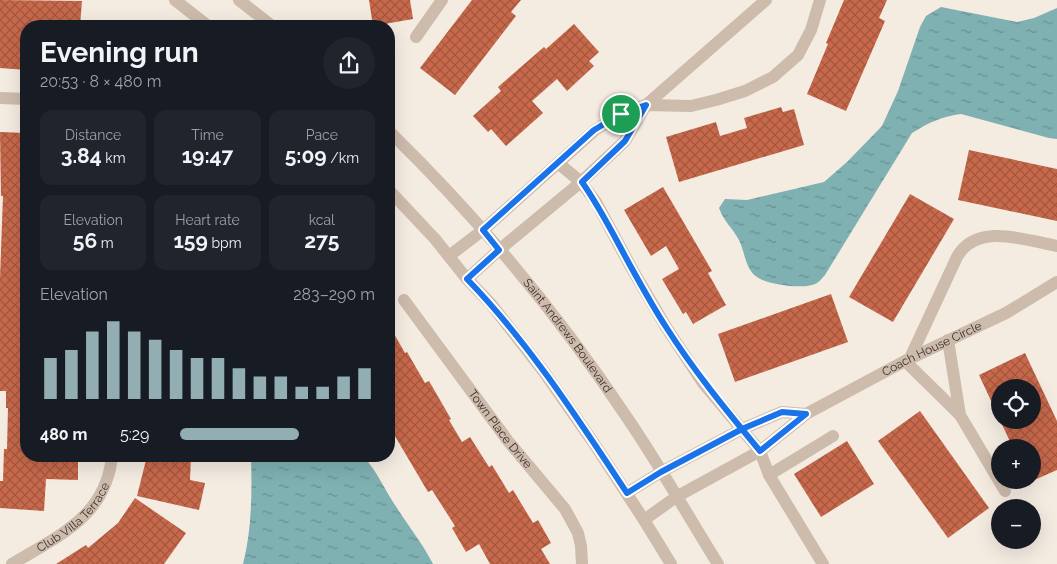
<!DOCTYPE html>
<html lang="en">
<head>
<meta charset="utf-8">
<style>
	body { margin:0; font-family:Raleway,sans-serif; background:#20242c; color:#f1f3f6; height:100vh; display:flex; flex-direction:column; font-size:19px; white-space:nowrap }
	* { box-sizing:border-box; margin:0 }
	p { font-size:16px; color:#9ea1a6 }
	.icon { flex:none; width:28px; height:28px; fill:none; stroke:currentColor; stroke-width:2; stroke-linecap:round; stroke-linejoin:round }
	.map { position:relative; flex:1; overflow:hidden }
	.side { position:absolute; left:20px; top:20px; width:375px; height:442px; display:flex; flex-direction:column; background:#171b24; border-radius:20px; box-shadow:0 5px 20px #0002 }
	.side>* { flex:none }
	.fabs { position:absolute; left:991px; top:379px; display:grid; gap:10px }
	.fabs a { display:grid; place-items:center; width:50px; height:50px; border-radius:50%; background:#171b24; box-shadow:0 5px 20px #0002; font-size:25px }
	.pin { position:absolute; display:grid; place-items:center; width:42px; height:42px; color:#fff; margin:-21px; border:2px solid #fff; border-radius:50%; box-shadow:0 1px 5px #0007 }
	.round { display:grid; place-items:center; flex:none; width:52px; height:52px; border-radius:26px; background:#20242c }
	.head { display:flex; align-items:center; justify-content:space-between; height:85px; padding:0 20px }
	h1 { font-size:28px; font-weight:700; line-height:38px }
	.metrics { display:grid; grid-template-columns:repeat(3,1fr); gap:8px; height:85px; padding:5px 20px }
	.metrics div { display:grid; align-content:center; border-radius:12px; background:#20242c; text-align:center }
	.metrics b { font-size:21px; font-weight:700 }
	.metrics small { font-size:14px; font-weight:400 }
	.metrics p { font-size:14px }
	.chart { height:140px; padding:10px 20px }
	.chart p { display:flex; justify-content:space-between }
	.chart svg { width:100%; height:90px; margin-top:5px; stroke:#92aeb2; stroke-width:6 }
	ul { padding:0 20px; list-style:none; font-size:16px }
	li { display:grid; grid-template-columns:80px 60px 1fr; align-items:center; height:38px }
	li i { height:12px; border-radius:6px; background:#92aeb2 }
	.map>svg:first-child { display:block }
	.water { fill:url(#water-ripples) }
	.building { fill:url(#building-cross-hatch) }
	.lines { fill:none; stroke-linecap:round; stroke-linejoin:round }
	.minor { stroke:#cdbbac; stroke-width:12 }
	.route-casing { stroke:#fff; stroke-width:10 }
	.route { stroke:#1a73e8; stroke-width:6 }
	.labels { text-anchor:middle; stroke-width:4.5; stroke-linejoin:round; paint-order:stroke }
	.street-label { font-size:12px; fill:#3b302b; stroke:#fbf5ee }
</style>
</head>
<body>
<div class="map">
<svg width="1057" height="564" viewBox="0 0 1057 564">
	<defs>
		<pattern id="water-ripples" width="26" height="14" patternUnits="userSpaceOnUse" patternTransform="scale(1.25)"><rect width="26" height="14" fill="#7fb0b2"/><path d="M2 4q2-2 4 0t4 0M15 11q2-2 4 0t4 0" fill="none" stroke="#699091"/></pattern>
		<pattern id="building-cross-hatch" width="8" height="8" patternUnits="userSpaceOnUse" patternTransform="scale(1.25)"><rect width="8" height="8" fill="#c8694b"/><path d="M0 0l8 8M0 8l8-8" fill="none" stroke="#a4573f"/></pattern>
	</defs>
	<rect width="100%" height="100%" fill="#f4ebe1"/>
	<g class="water">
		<path d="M941 7 1017 22 1034 18 1057 8V139L1049 138 961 114C943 116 928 123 912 133L825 275C823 277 820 281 817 283 806 290 768 285 757 277 745 269 745 252 739 240 732 227 724 222 719 208L725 199 747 200 824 182 847 162 882 126 898 91 920 27 926 16Z"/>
		<path d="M251 456H363C378 472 385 491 397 508 409 527 423 544 433 564H243C252 529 252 492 251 456Z"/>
	</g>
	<g class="building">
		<path d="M0 0 82 1 80 26H26V70L0 68Z"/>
		<path d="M369 0H410L413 19 373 26Z"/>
		<path d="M472 0H521L511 12 516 16 455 95 420 68Z"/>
		<path d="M844 0H887L879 18 885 21 846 111 807 94 828 44 826 43Z"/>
		<path d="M574 24 599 52 589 61 594 66 567 91 557 79 532 101 543 113 506 146 491 129 488 132 473 116 501 91 498 87 544 47 546 49Z"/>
		<path d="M781 107 783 112 794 109 804 145 679 182 666 137 716 122 720 136 747 128 744 118Z"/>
		<path d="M0 132 26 133V456H78V480L46 479 44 511 0 508V481H3L4 449H7L8 408H6V391H0V278L3 196H1Z"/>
		<path d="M969 150 1057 169V221L958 200Z"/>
		<path d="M663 187 712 271 708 273 726 305 693 324 686 312 683 314 662 279 679 269 666 246 651 256 624 210Z"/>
		<path d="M910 194 954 219 893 322 849 297Z"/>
		<path d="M831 294 848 342 735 382 718 334Z"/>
		<path d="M389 325 405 353 407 352 425 383 429 381 451 419 449 420 462 442 470 437 489 467 492 465 509 493 513 490 533 523 538 520 551 543 541 549 550 564H490L479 544 466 552 452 528 455 526 432 490 428 492 389 426Z"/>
		<path d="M1025 353 1057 421V470L1032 481V448H1013L1000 420H1032V388H1000V420L979 375Z"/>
		<path d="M920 411 989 508 948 538 878 441Z"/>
		<path d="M847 441 874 484 821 517 794 474Z"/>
		<path d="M147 456H191L190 480 205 483 199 510 137 496Z"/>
		<path d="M135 498 186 533 164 564H56L86 545 88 548 118 523Z"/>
	</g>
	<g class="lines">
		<g class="minor">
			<path d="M175 0 208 26"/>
			<path d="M239 0 272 26"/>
			<path d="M416 37 442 0"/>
			<path d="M0 98 26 99"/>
			<path id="s1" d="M389 131C478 218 559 315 628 419 660 466 688 516 718 564"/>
			<path d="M558 163 581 182 596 202 632 269 666 327 703 383 760 451 769 475 823 564"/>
			<path d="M389 190 435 239 467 279 491 304 544 372 593 442 644 520 671 564"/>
			<path d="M449 256 483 230 595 130 621 114 646 105 691 106 716 100 745 91 773 77 798 55 811 30 820 0"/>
			<path d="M467 279 499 250 581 182 625 141 646 105 766 0"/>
			<path id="s2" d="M404 300 508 441 565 509 578 533 581 546 582 564"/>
			<path d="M948 340 960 415"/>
			<path d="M910 358 957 257C977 222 1025 240 1057 246"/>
			<path d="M905 361 960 415 1005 491"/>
			<path d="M769 475 833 436"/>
			<path d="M627 493 661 472 742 429 782 412 806 414"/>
			<path id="s3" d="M644 520 676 497 760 451 806 414 905 361 1006 313 1057 282"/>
			<path id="s4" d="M12 564C58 536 106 517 112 456"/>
		</g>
	</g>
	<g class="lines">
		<g class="route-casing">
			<path id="route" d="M621 114 594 130 483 230 499 250 467 279C529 343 578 419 627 493L661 472 742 429 782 412 806 414 760 451C726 410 694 371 666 327 653 307 642 287 631 267 615 238 601 209 582 182L625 141 646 105 621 114"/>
		</g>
		<use href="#route" class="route"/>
	</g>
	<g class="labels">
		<g class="street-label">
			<text dy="4" stroke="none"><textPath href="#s1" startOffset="272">Saint Andrews Boulevard</textPath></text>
			<text dy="4" stroke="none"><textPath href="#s3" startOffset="336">Coach House Circle</textPath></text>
			<text dy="4" stroke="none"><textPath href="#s2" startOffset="161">Town Place Drive</textPath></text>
			<text dy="4" stroke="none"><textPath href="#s4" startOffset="78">Club Villa Terrace</textPath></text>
		</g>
	</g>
</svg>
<div class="fabs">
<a><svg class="icon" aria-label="locate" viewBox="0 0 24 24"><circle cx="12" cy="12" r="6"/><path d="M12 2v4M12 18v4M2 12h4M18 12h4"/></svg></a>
<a>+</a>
<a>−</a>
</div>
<div class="pin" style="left:621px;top:114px;background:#1e9e55"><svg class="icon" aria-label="arrive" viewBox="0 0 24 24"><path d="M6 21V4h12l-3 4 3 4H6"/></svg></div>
<section class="side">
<div class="head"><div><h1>Evening run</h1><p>20:53 · 8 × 480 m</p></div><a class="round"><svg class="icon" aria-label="share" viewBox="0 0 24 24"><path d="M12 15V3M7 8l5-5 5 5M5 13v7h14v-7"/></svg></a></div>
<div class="metrics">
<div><p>Distance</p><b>3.84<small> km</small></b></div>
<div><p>Time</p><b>19:47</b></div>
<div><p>Pace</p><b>5:09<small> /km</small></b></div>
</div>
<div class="metrics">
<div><p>Elevation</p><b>56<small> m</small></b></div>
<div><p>Heart rate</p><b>159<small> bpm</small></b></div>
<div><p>kcal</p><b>275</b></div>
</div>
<div class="chart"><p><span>Elevation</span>283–290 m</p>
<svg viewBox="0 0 160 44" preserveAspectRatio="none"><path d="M5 44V24M15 44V20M25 44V11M35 44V6M45 44V11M55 44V15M65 44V20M75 44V24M85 44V24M95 44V29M105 44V33M115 44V33M125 44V38M135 44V38M145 44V33M155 44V29"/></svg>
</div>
<ul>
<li><b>480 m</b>5:29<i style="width:61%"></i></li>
</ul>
</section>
</div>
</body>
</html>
